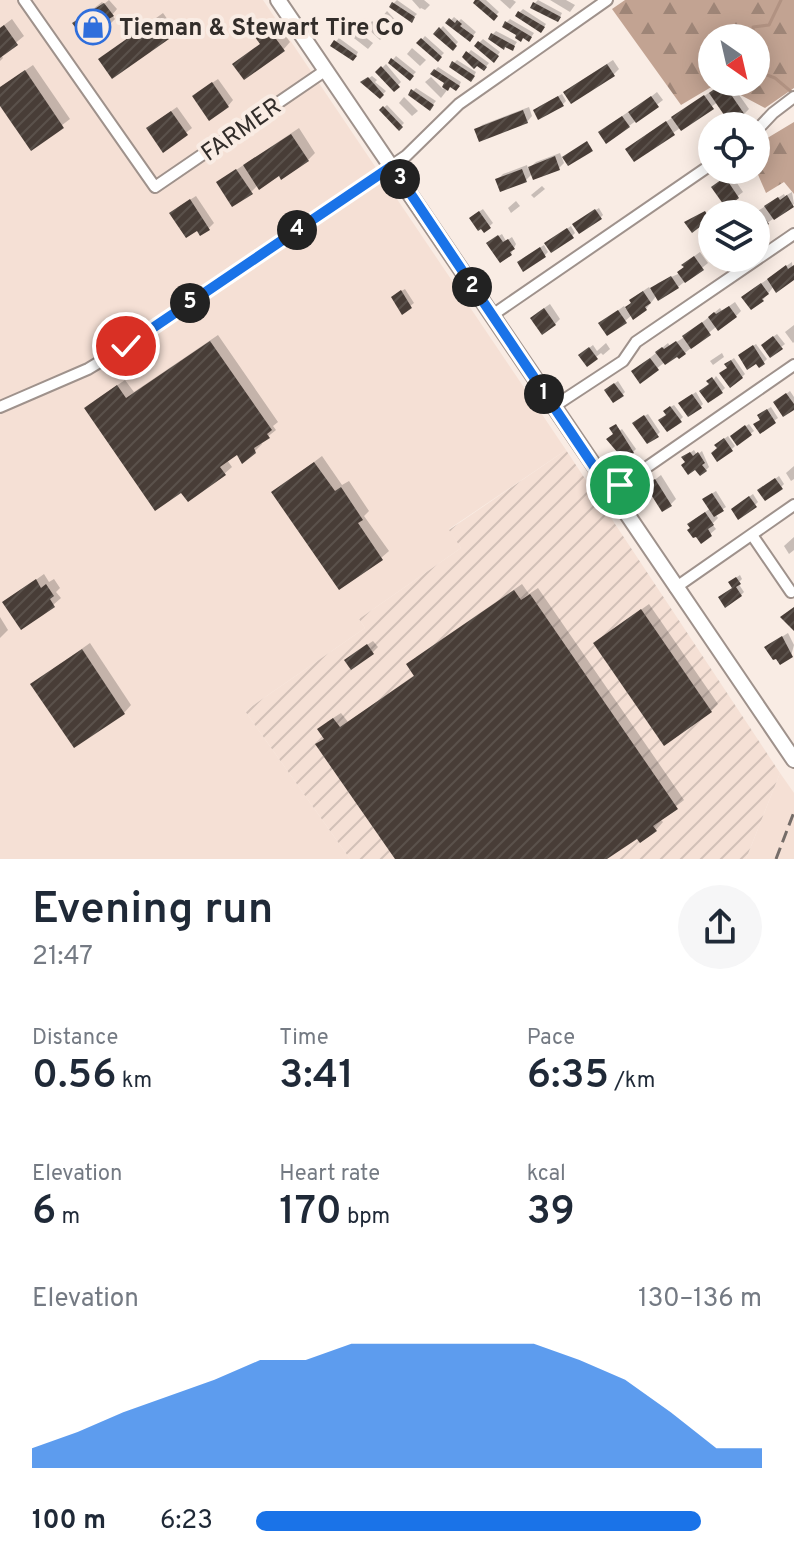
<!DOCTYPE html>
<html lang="en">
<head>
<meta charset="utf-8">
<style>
	body { margin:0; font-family:Overpass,sans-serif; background:#f6f6f7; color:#1f2937; height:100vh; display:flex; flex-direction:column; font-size:30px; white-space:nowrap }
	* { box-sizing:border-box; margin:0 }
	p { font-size:26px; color:#747a83 }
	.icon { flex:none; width:44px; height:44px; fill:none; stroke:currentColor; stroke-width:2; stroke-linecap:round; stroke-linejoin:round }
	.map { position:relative; height:859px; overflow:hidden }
	.sheet { display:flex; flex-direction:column; background:#fff; flex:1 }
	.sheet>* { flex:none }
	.needle { width:52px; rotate:146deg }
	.buttons { position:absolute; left:698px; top:24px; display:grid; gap:16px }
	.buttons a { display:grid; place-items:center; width:72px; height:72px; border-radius:50%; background:#fff; box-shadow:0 4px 20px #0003; font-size:40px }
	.pin { position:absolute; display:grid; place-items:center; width:68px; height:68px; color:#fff; margin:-34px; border:4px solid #fff; border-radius:50%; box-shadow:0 2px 8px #0007 }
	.km { position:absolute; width:40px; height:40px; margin:-20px; border-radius:50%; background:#222; color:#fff; font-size:22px; line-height:40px; text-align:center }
	.round { display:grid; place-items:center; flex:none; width:84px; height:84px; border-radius:42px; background:#f6f6f7 }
	.headline { display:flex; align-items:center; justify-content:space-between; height:136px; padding:0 32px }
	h1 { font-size:44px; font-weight:600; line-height:60px }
	.stats { display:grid; grid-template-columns:repeat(3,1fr); gap:12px; height:136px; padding:8px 32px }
	.stats div { display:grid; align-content:center }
	.stats b { font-size:40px; font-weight:600 }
	.stats small { font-size:22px; font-weight:400 }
	.stats p { font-size:22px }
	.chart { height:224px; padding:16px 32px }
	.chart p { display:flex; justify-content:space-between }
	.chart svg { width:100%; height:144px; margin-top:8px; fill:#1a73e8; opacity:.7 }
	ul { padding:0 32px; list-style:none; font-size:26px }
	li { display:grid; grid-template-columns:128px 96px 1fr; align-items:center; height:60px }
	li i { height:20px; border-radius:10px; background:#1a73e8 }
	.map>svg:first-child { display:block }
	.built { fill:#f5e0d5 }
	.industrial { fill:url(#industrial-furrows) }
	.forest { fill:url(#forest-firs); fill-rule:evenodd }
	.shadow { fill:#0003 }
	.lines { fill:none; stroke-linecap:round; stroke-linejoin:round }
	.stream { stroke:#b19282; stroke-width:3 }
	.building { fill:url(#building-hatch) }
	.street-casing { stroke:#9f928c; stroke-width:14 }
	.secondary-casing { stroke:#9f928c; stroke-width:18 }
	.street { stroke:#fff; stroke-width:10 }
	.secondary { stroke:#fff; stroke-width:14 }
	.rail { stroke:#756d69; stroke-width:3; stroke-dasharray:12 6; stroke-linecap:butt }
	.route-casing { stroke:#fff; stroke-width:16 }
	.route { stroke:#1a73e8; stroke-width:10 }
	.labels { text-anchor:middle; stroke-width:8; stroke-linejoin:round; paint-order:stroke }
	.poi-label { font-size:24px; font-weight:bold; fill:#322d2a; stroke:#f9ece4; text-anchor:start }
	.street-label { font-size:24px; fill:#322d2a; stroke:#f9ece4 }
</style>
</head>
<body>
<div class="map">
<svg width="794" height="859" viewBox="0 0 794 859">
	<defs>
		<pattern id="industrial-furrows" width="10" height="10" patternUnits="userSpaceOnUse" patternTransform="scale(2)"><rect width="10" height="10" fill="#f5e0d5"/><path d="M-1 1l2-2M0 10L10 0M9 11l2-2" fill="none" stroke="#d2c0b7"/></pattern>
		<pattern id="forest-firs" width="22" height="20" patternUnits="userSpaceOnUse" patternTransform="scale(2)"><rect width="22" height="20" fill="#c2a392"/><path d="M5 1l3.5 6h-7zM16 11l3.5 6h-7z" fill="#9e8577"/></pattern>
		<pattern id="building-hatch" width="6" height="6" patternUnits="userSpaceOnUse" patternTransform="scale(2)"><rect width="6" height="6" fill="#483d37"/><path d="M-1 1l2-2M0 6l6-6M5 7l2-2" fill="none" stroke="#5a514b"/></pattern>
	</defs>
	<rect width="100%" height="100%" fill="#f9ece4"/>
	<g class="built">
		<path d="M0 0H263L566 450 449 529 461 548 359 619 365 628 245 711 350 859H0Z"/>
		<path d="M780 773 794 793V859H746Z"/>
	</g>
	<path class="industrial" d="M566 450 780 773 746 859H350L245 711 365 628 359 619 461 548 449 530Z"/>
	<g class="forest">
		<path d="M625 0H794V88L765 108 718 83 681 105 612 9ZM712 38H756V82H712Z"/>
		<path d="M794 122V194L784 182 766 193 756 170V145Z"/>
	</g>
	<g class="shadow">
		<path d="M109 0 117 9 112 15 115 19 110 24 75 23 102 2 104 4Z"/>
		<path d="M397 0 417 14 411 20 391 6Z"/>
		<path d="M412 0H424L430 5 425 10 421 8 420 9Z"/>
		<path d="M478 0H486L499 12 493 18Z"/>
		<path d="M500 0H513L516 2 510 9Z"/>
		<path d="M538 0 562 13 560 17 535 3Z"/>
		<path d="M550 0H566L575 5 570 12Z"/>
		<path d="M523 9 546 24 544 27 520 12Z"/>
		<path d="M387 11 400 25 393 32 382 17Z"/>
		<path d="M163 13 175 30 168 37 100 59Z"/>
		<path d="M454 17 459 21 461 19 476 32 470 39 448 23Z"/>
		<path d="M273 18 290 42 283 50 235 64 262 43V26Z"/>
		<path d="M12 19 24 36 1 55 3 58 0 61V28Z"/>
		<path d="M510 19 534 33 532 36 529 39 519 35 507 22Z"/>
		<path d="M372 21 387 33 380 40 367 28Z"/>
		<path d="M443 26 458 42 453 48 436 34Z"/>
		<path d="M356 30 373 43 368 49 350 35Z"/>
		<path d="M496 31 517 42 515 45 512 48 493 34Z"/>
		<path d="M425 36 444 53 438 59 419 43Z"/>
		<path d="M339 38 358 52 356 56 333 45Z"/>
		<path d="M483 39 500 52 494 60 477 45Z"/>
		<path d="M412 48 426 60 420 66 407 54Z"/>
		<path d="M471 50 489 63 484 69 465 57Z"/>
		<path d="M396 56 416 72 410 78 390 63Z"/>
		<path d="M457 60 476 72 474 76 454 63Z"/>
		<path d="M613 60 619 69 614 74 571 87Z"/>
		<path d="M386 64 401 82 394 89 378 72Z"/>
		<path d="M33 65 70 119 32 148 0 102V88Z"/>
		<path d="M438 67 461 82 459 86 451 85 441 98 425 82 431 77 443 89 447 83 435 70Z"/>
		<path d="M372 76 377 80 375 82 386 91 380 97 363 82Z"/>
		<path d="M218 79 233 100 228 106 200 91Z"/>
		<path d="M725 82H730L749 109 744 114 718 102 635 159 633 144Z"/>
		<path d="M416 88 436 101 430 108 413 91Z"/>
		<path d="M657 92 663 100 637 120 629 126 606 127 628 112 629 114Z"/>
		<path d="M562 94 566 101 563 104 538 107Z"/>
		<path d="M404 97 418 111 412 116 399 103Z"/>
		<path d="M387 105 404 123 399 128 381 110Z"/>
		<path d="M177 107 192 128 164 150 154 123Z"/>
		<path d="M529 107 532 116 527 122 477 130 482 125Z"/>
		<path d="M299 128 315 153 308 160 258 185 251 192 218 182Z"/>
		<path d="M560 153 564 163 559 168 533 173 526 180H497L503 174 527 165 528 169 536 162Z"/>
		<path d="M731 174 743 192 726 205 719 182Z"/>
		<path d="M542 186 545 189 534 198 531 195Z"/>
		<path d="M792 192 794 204 756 231V214H753L784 194 785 196Z"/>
		<path d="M196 196 214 223 209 228 177 208Z"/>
		<path d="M516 201 520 206 511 213 508 208Z"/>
		<path d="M599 208 603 215 600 218 578 221Z"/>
		<path d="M483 209 493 223 485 230 474 215Z"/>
		<path d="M571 226 575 233 572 236 550 240Z"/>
		<path d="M502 234 506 241 512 237 516 244 511 254 492 240Z"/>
		<path d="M544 245 548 252 545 255 522 259Z"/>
		<path d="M700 252 708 263 678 287 657 295 646 309 632 315 625 321 601 323 624 306 626 309 637 295 649 287 651 290 658 283 678 274 689 260Z"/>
		<path d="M792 262 794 278 774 286 763 300 749 292Z"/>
		<path d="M405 289 414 303 402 312 396 294Z"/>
		<path d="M735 302 741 311 736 316 717 326 685 353 677 354 665 362 641 381 639 367 668 343 670 346 683 338 720 308 722 311Z"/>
		<path d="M550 304 560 319 555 324 537 313Z"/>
		<path d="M794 325V342L793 343 785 332Z"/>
		<path d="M777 334 785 344 771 355 766 342Z"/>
		<path d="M218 335 278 422 273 426 276 430 261 442 262 444 254 452H238L227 460 232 467 224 474 94 401 125 380 134 392Z"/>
		<path d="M606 343 610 349 603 355 601 353 596 357 584 352 593 345 597 351Z"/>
		<path d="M756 344 767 359 764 362 743 353Z"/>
		<path d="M722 353 724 357 713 365 710 361Z"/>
		<path d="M734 358 745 374 742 377 729 368 730 361Z"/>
		<path d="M716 376 725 388 722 391 711 384Z"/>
		<path d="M618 381 625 392 622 395 610 387Z"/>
		<path d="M790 391 794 397V407L778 400Z"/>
		<path d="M696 392 703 404 700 407 684 400Z"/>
		<path d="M674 405 683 417 680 420 668 414 669 408Z"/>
		<path d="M771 407 778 418 760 431 763 412Z"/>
		<path d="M648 414 660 432 657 435 638 420Z"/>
		<path d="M749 424 754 431 738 443 736 433Z"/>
		<path d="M622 429 636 449 633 452 612 436Z"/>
		<path d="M728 436 735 446 732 449 720 442Z"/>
		<path d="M694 450 697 455 702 451 709 467 706 470 687 462V455Z"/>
		<path d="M322 456 342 485 349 481 369 511 364 516 389 551 381 558 274 492Z"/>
		<path d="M794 466V479L791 481 786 473Z"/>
		<path d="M661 475 676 499 671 504 648 485Z"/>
		<path d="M779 476 784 484 781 487 763 488Z"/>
		<path d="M716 491 726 507 715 514 718 518 712 524 716 529 702 541 695 519 711 508 708 496Z"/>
		<path d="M753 494 758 502 755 505 736 506Z"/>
		<path d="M794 537V550L789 554 784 546Z"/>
		<path d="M44 574 49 582 54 579 60 588 56 592 61 598 53 605 5 602Z"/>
		<path d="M740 575 742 579 738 583 744 592 741 595 734 588V579Z"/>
		<path d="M522 584 529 594 538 588 684 800 660 819 663 822 656 830 637 836 604 859H397L318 744 325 737 327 722 341 713 348 722 416 674V657Z"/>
		<path d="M649 604 718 704 711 711 595 643Z"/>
		<path d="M0 617 8 630 0 638Z"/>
		<path d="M788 633 794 645 791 656 772 643Z"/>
		<path d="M373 641 378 647 373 652 352 655Z"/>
		<path d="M90 643 131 705 124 713 32 684Z"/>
	</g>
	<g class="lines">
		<g class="stream">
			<path d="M754 38 753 27 769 25 781 0"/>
			<path d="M756 71 775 78 794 94"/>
		</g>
	</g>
	<g class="building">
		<path d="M475 0H479L498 16 494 21 473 3Z"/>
		<path d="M392 2 415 17 412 23 389 7Z"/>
		<path d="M533 2 561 17 558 22 530 8Z"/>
		<path d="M104 3 114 16 107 20 111 25 87 43 72 23Z"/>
		<path d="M518 11 545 27 541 33 515 16Z"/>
		<path d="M449 18 455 23 457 20 462 24 460 26 474 36 470 42 445 23Z"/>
		<path d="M155 19 169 39 112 79 98 59Z"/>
		<path d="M505 21 532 37 529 42 523 38 521 42 515 38 516 35 502 27Z"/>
		<path d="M265 24 285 51 244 80 232 64 260 44 252 33Z"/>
		<path d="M4 25 18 45 0 58V28Z"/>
		<path d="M439 27 457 46 453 51 433 34Z"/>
		<path d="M491 33 515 46 513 51 505 47 504 50 488 39Z"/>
		<path d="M421 38 442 57 438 62 416 43Z"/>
		<path d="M334 40 357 56 353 61 330 46Z"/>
		<path d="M478 41 499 56 494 63 474 46Z"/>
		<path d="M466 51 487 67 484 71 477 66 474 69 462 57Z"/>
		<path d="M391 58 414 76 410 81 388 63Z"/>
		<path d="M452 61 475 76 471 82 449 67Z"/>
		<path d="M607 64 615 76 571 104 563 92Z"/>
		<path d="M381 66 400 87 394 92 375 72Z"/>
		<path d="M434 69 460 86 456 91 450 87 448 91 442 87 444 83 430 74Z"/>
		<path d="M25 70 64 128 31 151 0 106V87Z"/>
		<path d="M368 77 384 95 380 99 360 82Z"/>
		<path d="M212 82 229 107 209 121 192 96Z"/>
		<path d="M723 83 745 115 731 125 709 93Z"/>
		<path d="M411 89 434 105 430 111 408 95Z"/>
		<path d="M704 95 714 109 681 131 671 117Z"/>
		<path d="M558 96 564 106 538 120 533 110Z"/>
		<path d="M651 96 659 107 636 123 628 112Z"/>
		<path d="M383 106 403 127 399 131 379 110Z"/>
		<path d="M523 110 528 123 479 142 474 129Z"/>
		<path d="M171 111 188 135 163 153 146 128Z"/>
		<path d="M622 116 630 127 606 144 598 132Z"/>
		<path d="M666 121 675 135 634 162 625 149Z"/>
		<path d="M291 134 309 161 281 180 279 176 259 190 243 165Z"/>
		<path d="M587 141 593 151 568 166 562 157Z"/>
		<path d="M555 156 560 170 533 180 528 167Z"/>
		<path d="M236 169 253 194 232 207 216 182Z"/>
		<path d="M522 169 527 182 500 192 495 179Z"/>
		<path d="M725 177 739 198 726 208 711 187Z"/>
		<path d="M787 195 794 207 774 220 764 206 778 197 780 200Z"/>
		<path d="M190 199 210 230 200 236 197 231 186 238 169 213Z"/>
		<path d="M595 209 602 219 579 234 572 224Z"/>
		<path d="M759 210 769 224 756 233V214H753Z"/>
		<path d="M479 211 491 228 484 233 481 229 478 231 469 218Z"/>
		<path d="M705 211 710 219 692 233 684 222Z"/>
		<path d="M567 228 574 238 551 253 544 243Z"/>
		<path d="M498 235 503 242 508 239 515 249 510 252 512 255 500 263 486 243Z"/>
		<path d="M540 247 546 257 523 272 517 262Z"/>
		<path d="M694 256 704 270 685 283 677 272 684 267 681 265Z"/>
		<path d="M786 265 788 269 794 265V280L776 293 767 279Z"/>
		<path d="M671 276 679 288 658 301 650 288Z"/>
		<path d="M761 283 769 294 762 299 764 301 751 310 741 297Z"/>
		<path d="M401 290 412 308 402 315 391 297Z"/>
		<path d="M643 291 651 303 645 307 647 310 633 320 625 307 631 303 629 300Z"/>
		<path d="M729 306 737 317 718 331 708 317 714 312 716 314Z"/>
		<path d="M544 308 556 325 542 335 530 318Z"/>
		<path d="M618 310 627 323 607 336 598 323Z"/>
		<path d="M702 322 711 335 691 349 682 336Z"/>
		<path d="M773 336 783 349 770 358 761 345Z"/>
		<path d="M210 341 272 430 267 434 270 438 254 448 256 453 242 464 237 455 220 467 226 475 188 502 181 493 155 511 84 408 117 385 126 398Z"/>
		<path d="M676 341 686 354 679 359 677 357 665 365 655 352 662 347 664 349Z"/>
		<path d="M753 345 765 364 759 368 756 364 747 370 738 355Z"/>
		<path d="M589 347 598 359 587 367 578 355Z"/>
		<path d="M650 358 659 370 640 384 631 371Z"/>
		<path d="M731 360 743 378 730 388 719 373 727 368 724 364Z"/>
		<path d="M712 377 723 393 708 403 699 391 709 384 706 381Z"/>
		<path d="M614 383 624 396 613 403 604 390Z"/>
		<path d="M786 393 794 404V410L783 417 773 402Z"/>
		<path d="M692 394 702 408 688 417 678 403Z"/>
		<path d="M670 406 682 422 667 432 658 420 666 415 663 411Z"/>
		<path d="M767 409 776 423 760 434 753 424 760 420 757 415Z"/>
		<path d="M644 415 659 437 647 444 632 423Z"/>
		<path d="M616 424 634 453 624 460 606 439 613 434 609 428Z"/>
		<path d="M745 425 752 435 737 446 730 436Z"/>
		<path d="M724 438 733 451 717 462 711 453 717 448 714 445Z"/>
		<path d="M690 452 693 456 698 452 705 463 702 465 707 471 700 476 695 470 688 475 681 465 685 462 681 457Z"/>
		<path d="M314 462 335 491 341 487 363 520 358 523 383 560 339 590 271 492Z"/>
		<path d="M775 478 783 489 765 501 757 490Z"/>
		<path d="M655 479 672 506 662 512 645 485Z"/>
		<path d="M712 493 724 511 714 517 702 499Z"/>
		<path d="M749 496 757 507 738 520 731 509Z"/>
		<path d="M705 512 714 525 708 529 712 536 701 544 696 537 693 538 687 530 690 528 687 524Z"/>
		<path d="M736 577 741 584 736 587 742 596 725 608 718 597 732 588 728 582Z"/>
		<path d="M36 579 41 588 46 584 54 596 50 599 55 607 21 630 2 602Z"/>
		<path d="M514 590 521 600 530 594 678 809 653 826 657 831 640 843 637 839 607 859H395L315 744 324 739 317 729 333 718 340 727 414 676 406 664Z"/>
		<path d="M794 607V631L780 617Z"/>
		<path d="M641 609 712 712 664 746 593 643Z"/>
		<path d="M782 636 793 657 780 665 776 659 773 660 764 647Z"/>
		<path d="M367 644 374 654 351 670 344 660Z"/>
		<path d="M82 649 125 714 74 748 30 684Z"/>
	</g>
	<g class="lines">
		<g class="street-casing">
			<g id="street">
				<path d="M24 0 155 187 326 70"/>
				<path d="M756 131 773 113 794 97"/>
				<path d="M491 316 712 164"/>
				<path d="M0 407 88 369 126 346 406 156 459 104 607 0"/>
				<path d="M553 407 623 361 636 342 794 234"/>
				<path d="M611 492 794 365"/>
				<path d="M752 535 791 592"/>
				<path d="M675 588 794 505"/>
			</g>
		</g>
		<g class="secondary-casing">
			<path id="secondary" d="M278 0 794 760"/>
		</g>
		<use href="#street" class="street"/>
		<use href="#secondary" class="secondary"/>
		<path class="rail" d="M776 859 794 812"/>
	</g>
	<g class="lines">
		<g class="route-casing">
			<path id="route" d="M126 346 392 166 611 492 620 485"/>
		</g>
		<use href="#route" class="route"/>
	</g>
	<defs>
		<g id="shop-ring" transform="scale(1.8)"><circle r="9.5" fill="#f9ece4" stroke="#2f6edc" stroke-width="1.5"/><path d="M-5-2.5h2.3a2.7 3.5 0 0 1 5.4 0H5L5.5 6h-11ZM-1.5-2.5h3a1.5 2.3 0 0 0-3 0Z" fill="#2f6edc"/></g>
	</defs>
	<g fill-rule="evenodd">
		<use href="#shop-ring" x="93" y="27"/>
	</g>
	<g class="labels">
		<g class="poi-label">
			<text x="119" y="35">Tieman &amp; Stewart Tire Co</text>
		</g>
		<g class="street-label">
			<text transform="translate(241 129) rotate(-35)" y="8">FARMER</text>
		</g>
	</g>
</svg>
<div class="buttons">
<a><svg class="needle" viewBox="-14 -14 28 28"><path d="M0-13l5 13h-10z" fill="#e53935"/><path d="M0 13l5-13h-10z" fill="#747a83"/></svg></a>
<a><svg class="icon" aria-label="locate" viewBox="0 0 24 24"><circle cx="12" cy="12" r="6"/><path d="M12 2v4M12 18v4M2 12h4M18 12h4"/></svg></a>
<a><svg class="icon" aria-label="layers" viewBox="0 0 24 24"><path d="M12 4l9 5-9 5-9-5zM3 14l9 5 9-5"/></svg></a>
</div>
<div class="pin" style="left:620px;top:485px;background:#1e9e55"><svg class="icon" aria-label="arrive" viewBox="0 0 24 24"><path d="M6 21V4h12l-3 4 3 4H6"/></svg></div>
<div class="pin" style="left:126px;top:346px;background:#d93025"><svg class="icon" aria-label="check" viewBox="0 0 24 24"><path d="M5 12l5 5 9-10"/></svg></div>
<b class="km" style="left:544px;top:394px">1</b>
<b class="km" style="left:472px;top:287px">2</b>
<b class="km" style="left:400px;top:179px">3</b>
<b class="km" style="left:297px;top:230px">4</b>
<b class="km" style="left:190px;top:303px">5</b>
</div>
<section class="sheet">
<div class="headline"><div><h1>Evening run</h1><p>21:47</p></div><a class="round"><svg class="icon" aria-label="share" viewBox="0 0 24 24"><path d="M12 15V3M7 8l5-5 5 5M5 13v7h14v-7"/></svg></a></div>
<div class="stats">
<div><p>Distance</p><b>0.56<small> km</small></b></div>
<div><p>Time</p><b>3:41</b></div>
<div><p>Pace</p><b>6:35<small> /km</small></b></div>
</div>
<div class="stats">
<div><p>Elevation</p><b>6<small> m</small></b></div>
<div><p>Heart rate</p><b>170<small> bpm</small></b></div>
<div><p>kcal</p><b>39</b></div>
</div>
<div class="chart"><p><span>Elevation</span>130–136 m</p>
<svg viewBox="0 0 160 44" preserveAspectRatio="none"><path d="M0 44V38L10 33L20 27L30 22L40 17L50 11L60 11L70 6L80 6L90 6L100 6L110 6L120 11L130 17L140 27L150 38L160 38V44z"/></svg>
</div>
<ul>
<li><b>100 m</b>6:23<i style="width:88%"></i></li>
</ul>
</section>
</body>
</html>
